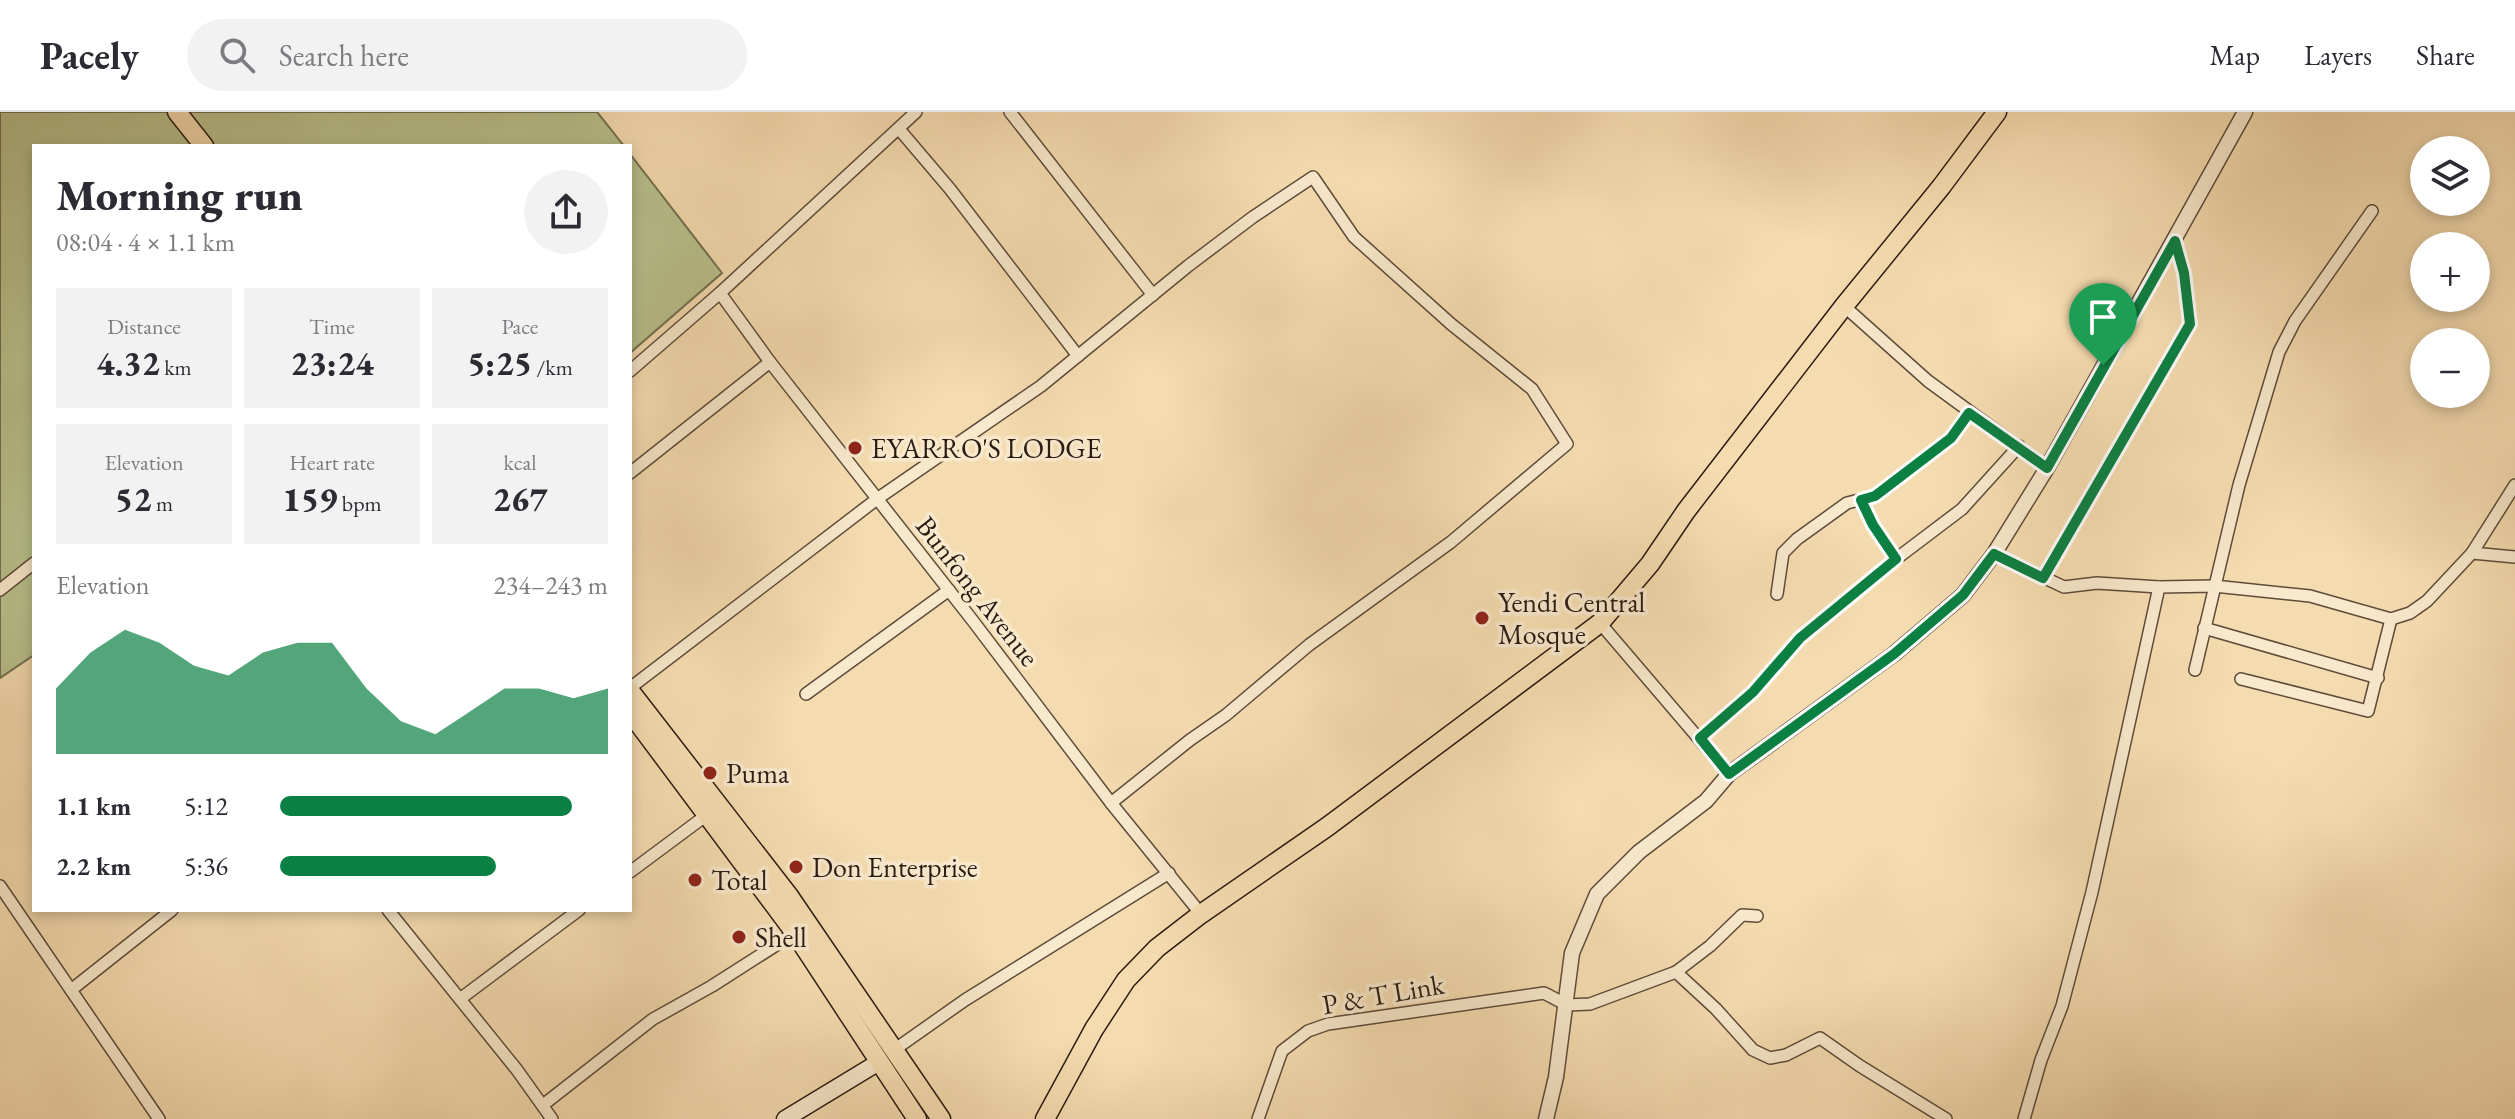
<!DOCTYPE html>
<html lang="en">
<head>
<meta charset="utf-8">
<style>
	body { margin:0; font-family:"EB Garamond",serif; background:#f2f2f3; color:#2b2b33; height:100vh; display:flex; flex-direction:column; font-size:30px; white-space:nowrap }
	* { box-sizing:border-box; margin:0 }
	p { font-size:26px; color:#7c7c81 }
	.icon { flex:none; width:44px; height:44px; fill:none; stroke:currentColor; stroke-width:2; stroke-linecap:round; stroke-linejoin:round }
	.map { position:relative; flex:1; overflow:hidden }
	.panel { position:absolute; left:32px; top:32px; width:600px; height:768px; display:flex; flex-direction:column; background:#fff; border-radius:0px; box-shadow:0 4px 12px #0003 }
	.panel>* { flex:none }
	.buttons { position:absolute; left:2410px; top:24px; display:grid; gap:16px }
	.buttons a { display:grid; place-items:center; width:80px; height:80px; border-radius:50%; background:#fff; box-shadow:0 4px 12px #0003; font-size:40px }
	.pin { position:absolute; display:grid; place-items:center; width:68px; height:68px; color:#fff; margin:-82px -34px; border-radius:50% 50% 50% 0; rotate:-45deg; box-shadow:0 0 8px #0007 }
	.pin .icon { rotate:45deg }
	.round { display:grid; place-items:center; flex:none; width:84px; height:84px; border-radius:42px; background:#f2f2f3 }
	.summary { display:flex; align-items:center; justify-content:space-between; height:136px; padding:0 24px }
	h1 { font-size:44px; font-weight:800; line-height:60px }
	.figures { display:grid; grid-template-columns:repeat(3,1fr); gap:12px; height:136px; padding:8px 24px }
	.figures div { display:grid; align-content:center; border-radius:0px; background:#f2f2f3; text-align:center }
	.figures b { font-size:34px; font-weight:800 }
	.figures small { font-size:22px; font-weight:400 }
	.figures p { font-size:22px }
	.chart { height:224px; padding:16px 24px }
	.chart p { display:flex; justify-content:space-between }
	.chart svg { width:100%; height:144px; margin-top:8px; fill:#0b8043; opacity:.7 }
	ul { padding:0 24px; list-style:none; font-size:26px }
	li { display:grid; grid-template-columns:128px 96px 1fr; align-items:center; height:60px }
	li i { height:20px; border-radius:10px; background:#0b8043 }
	header { display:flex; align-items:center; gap:48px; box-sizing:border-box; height:112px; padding:0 40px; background:#fff; border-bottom:2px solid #e1e1e2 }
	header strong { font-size:38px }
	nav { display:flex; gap:44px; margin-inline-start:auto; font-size:28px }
	.search { width:560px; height:72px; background:#f2f2f3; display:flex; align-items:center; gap:20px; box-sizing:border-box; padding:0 28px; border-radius:44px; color:#7c7c81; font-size:30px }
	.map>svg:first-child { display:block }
	.green { fill:#b8c18d; stroke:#726e50; stroke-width:2 }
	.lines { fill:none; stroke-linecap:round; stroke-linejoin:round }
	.minor-casing { stroke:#5e4b3a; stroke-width:14 }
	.tertiary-casing { stroke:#5e4b3a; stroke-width:17 }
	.secondary-casing { stroke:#2b1b12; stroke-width:19 }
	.trunk-casing { stroke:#2b1b12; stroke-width:21 }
	.minor { stroke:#f8e8cc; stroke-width:11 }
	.tertiary { stroke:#f8e8cc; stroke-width:14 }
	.secondary { stroke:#f8e8cc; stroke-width:16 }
	.trunk { stroke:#f5dcb0; stroke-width:18 }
	.route-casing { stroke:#fff; stroke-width:16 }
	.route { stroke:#0b8043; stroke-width:10 }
	.poi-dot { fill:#8f2418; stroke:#f8e8cc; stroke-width:3 }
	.labels { text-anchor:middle; stroke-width:7; stroke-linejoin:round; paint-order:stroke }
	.poi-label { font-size:28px; fill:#2b1b12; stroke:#f8e8cc; text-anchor:start }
	.street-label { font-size:28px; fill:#2b1b12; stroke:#f8e8cc }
</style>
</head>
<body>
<header>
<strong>Pacely</strong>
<div class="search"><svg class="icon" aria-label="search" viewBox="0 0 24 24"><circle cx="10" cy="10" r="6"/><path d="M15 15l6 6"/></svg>Search here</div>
<nav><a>Map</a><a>Layers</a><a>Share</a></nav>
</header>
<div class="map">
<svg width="2515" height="1007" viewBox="0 0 2515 1007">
	<rect width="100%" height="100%" fill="#f5dcb0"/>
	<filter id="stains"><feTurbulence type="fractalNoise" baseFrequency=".0025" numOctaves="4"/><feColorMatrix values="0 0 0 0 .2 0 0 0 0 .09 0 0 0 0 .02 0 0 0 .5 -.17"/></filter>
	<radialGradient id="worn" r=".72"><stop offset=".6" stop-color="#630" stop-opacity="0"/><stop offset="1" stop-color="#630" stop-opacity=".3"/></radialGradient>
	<g class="green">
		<path d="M0 0H597L624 34H34V543L0 566Z"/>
		<path d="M630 42 722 161 630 241Z"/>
	</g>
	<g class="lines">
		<g class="minor-casing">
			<g id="minor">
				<path d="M1010 0 1153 183"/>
				<path d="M899 17 950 77 1078 244"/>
				<path d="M720 181 770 250 973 509 1111 691 1201 802"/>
				<path d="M1844 194 1928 269 2047 356"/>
				<path d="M630 259 720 181 916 0"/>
				<path d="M630 361 770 250"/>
				<path d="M1861 388 1873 413 1896 447"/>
				<path d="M2472 441 2515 373"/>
				<path d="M1994 442 2064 475 2097 471 2159 475 2214 474 2310 484 2391 507 2410 501 2427 489 2472 441 2515 445"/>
				<path d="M2043 466 2190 212 2184 161 2175 129"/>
				<path d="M0 478 34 451"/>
				<path d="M1777 482 1783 441 1797 427 1847 391 1875 384 1951 326 1969 301"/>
				<path d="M1600 511 1729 662"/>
				<path d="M2204 516 2378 566"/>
				<path d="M2195 558 2239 373 2279 240 2295 209 2372 99"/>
				<path d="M2241 567 2368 599 2391 507"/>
				<path d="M630 576 877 387 1041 274 1188 154 1253 105 1313 65 1354 125 1451 212 1532 277 1567 332 1451 430 1309 533 1226 603 1190 628 1111 691"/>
				<path d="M806 582 949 478"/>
				<path d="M1700 626 1753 580 1800 526 1896 447 1962 397 2019 334"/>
				<path d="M630 760 708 702"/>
				<path d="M0 774 159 1007"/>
				<path d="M388 798 517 958 552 1007"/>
				<path d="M1676 860 1716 897 1753 938 1770 946 1786 943 1820 926 1860 954 1946 1007"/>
				<path d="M71 878 172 798"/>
				<path d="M460 887 579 798"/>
				<path d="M894 938 965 888 1169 761"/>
				<path d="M543 993 653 907 712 874 795 821"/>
				<path d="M1258 1007 1282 939 1308 919 1328 912 1544 881 1567 893 1590 892 1676 860 1710 834 1742 803 1757 804"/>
				<path d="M2024 1007 2041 948 2062 894 2092 780 2159 475"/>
			</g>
		</g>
		<g class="tertiary-casing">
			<path id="tertiary" d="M1546 1007 1556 965 1572 841 1597 782 1639 740 1706 689 1729 662 1894 542 1963 483 1994 442 2047 356 2245 0"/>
		</g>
		<g class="secondary-casing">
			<path id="secondary" d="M785 1007 879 950"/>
		</g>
		<g class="trunk-casing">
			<g id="trunk">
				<path d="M177 0 204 34"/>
				<path d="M630 579 789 784 941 1007"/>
				<path d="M630 600 795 821 917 1007"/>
				<path d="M1045 1007 1094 917 1126 868 1157 836 1201 802 1327 715 1600 511 1650 452 1686 399 1844 194 1941 75 1997 0"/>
			</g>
		</g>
		<use href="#minor" class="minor"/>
		<use href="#tertiary" class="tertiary"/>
		<use href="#secondary" class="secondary"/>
		<use href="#trunk" class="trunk"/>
	</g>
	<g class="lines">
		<g class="route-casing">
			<path id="route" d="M2175 129 2184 161 2190 212 2043 466 1994 442 1963 483 1894 542 1729 662 1700 626 1753 580 1800 526 1896 447 1873 413 1861 388 1875 384 1951 326 1969 301 2047 356Z"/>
		</g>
		<use href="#route" class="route"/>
	</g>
	<g class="poi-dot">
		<circle cx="855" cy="336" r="8"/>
		<circle cx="1482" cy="506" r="8"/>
		<circle cx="710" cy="661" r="8"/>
		<circle cx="796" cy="755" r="8"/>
		<circle cx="695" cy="768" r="8"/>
		<circle cx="739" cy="825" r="8"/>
	</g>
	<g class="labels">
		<g class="poi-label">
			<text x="871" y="346">EYARRO'S LODGE</text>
			<text x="1498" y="500">Yendi Central<tspan x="1498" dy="32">Mosque</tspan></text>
			<text x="726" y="671">Puma</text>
			<text x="812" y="765">Don Enterprise</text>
			<text x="711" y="778">Total</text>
			<text x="755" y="835">Shell</text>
		</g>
		<g class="street-label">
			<text transform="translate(978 479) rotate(52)" y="10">Bunfong Avenue</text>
			<text transform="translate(1383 882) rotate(-10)" y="10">P &amp; T Link</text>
		</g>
	</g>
	<rect width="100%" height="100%" filter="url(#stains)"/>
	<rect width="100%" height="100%" fill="url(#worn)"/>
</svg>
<div class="buttons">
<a><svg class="icon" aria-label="layers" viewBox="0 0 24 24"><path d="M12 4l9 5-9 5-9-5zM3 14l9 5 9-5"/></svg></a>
<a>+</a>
<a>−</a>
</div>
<div class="pin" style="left:2103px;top:253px;background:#1e9e55"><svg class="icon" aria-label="arrive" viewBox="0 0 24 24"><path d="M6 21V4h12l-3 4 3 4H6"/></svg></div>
<section class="panel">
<div class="summary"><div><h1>Morning run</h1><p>08:04 · 4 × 1.1 km</p></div><a class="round"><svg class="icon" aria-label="share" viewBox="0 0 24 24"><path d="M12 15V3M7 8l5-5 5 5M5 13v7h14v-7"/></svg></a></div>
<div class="figures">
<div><p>Distance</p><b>4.32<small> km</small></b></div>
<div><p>Time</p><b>23:24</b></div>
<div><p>Pace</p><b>5:25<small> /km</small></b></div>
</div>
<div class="figures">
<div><p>Elevation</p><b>52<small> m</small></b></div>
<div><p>Heart rate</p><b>159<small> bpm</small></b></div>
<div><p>kcal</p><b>267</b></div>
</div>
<div class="chart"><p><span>Elevation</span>234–243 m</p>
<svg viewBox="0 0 160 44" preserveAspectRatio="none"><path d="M0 44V24L10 13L20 6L30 10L40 17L50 20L60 13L70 10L80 10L90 24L100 34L110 38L120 31L130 24L140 24L150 27L160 24V44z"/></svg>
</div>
<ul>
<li><b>1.1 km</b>5:12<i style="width:89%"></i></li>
<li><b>2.2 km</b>5:36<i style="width:66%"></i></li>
</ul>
</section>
</div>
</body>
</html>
